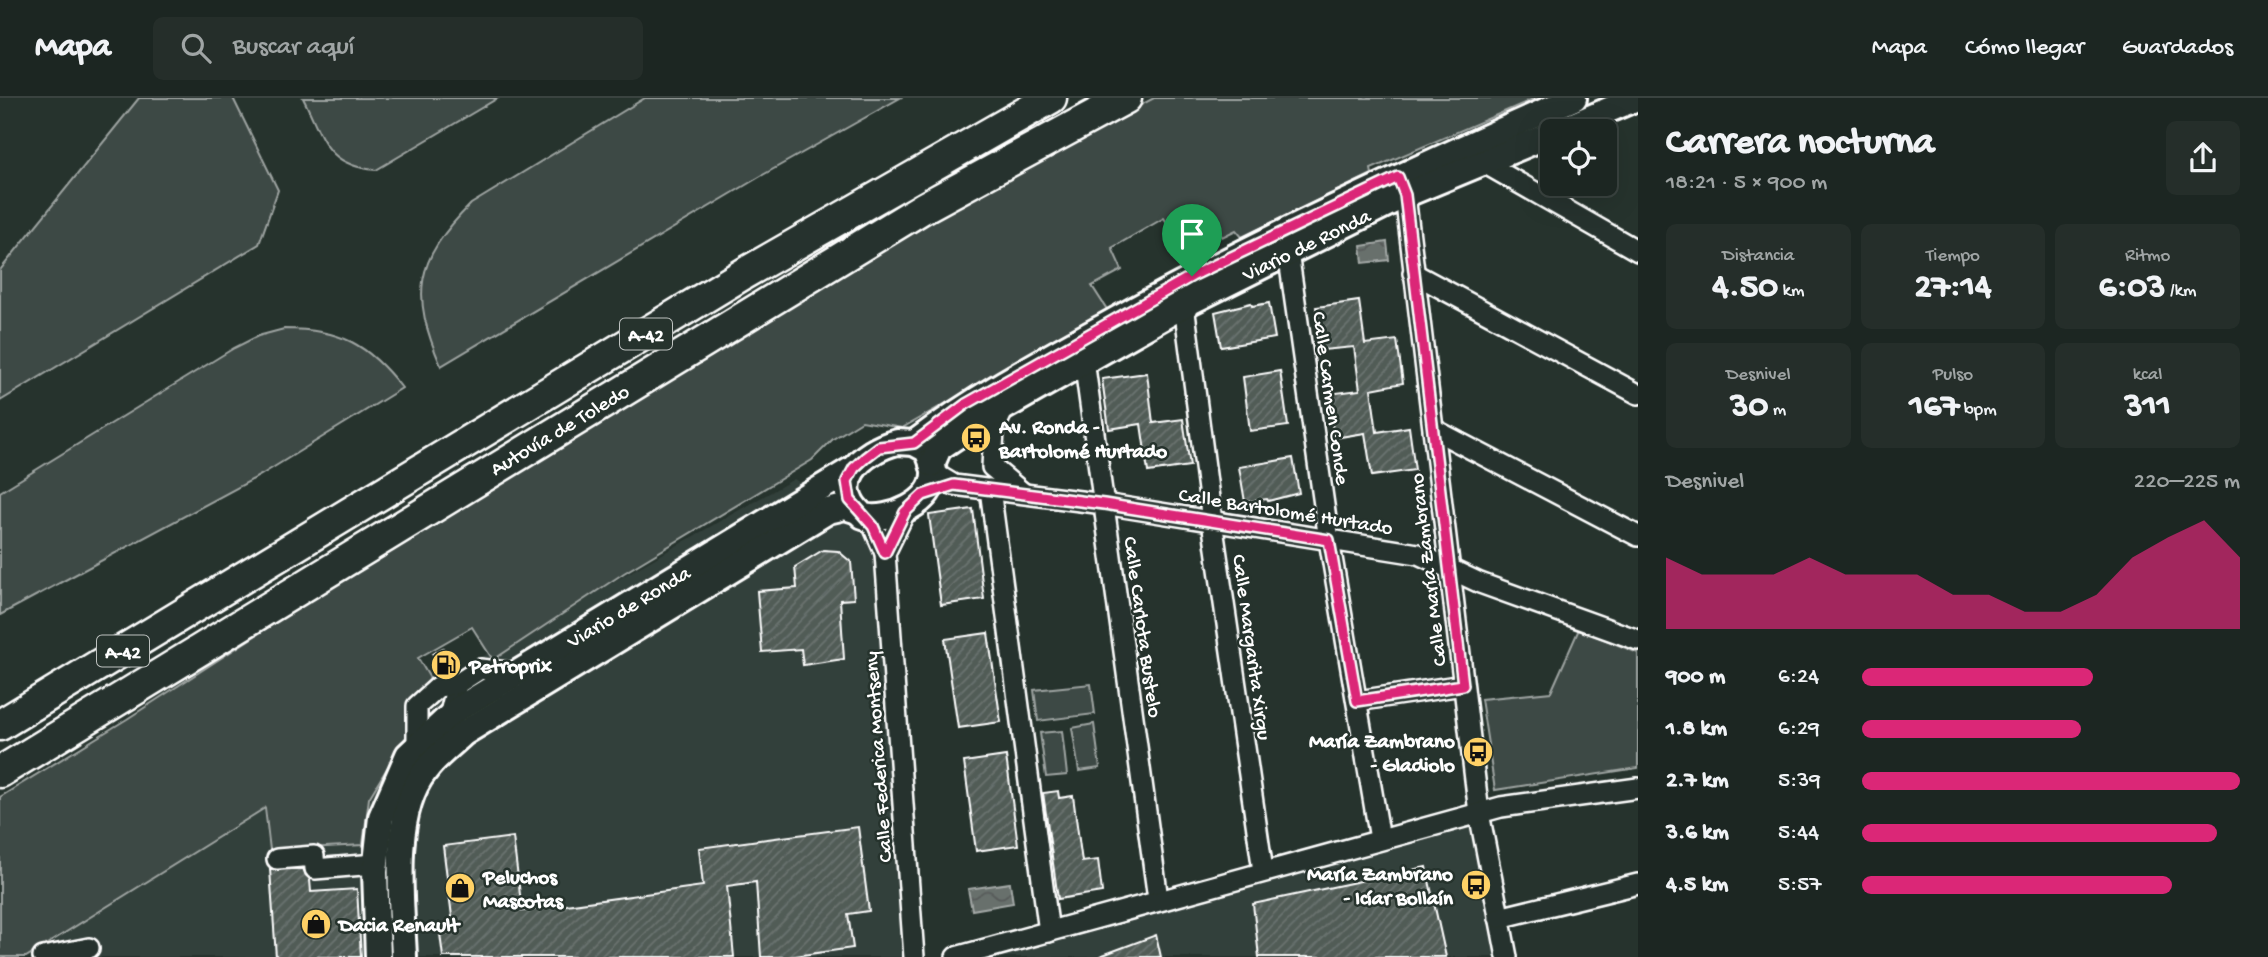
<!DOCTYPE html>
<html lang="es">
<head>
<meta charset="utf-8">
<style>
	body { margin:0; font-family:"Gochi Hand",sans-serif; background:#252e2a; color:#f1f3f6; height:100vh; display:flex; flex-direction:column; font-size:26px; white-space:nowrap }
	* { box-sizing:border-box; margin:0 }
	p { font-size:23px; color:#a0a5a5 }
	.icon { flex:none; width:38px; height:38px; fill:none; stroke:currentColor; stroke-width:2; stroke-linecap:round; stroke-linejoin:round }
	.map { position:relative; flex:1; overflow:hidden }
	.details { display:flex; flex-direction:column; background:#1c2622; width:630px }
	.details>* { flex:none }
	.tools { position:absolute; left:1540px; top:21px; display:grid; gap:14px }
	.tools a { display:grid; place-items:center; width:77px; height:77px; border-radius:10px; background:#1c2622; box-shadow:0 7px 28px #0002,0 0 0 2px #3a4340; font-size:35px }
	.pin { position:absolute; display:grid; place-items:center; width:60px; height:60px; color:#fff; margin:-72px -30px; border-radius:50% 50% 50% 0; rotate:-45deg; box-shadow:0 0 7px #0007 }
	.pin .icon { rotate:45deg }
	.round { display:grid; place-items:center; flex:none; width:74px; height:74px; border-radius:10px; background:#252e2a }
	.head { display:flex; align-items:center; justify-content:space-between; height:119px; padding:0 28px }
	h1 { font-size:38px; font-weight:800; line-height:52px }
	.figures { display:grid; grid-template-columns:repeat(3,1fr); gap:10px; height:119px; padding:7px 28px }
	.figures div { display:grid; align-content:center; border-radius:10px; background:#252e2a; text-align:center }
	.figures b { font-size:35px; font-weight:800 }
	.figures small { font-size:19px; font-weight:400 }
	.figures p { font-size:19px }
	.chart { height:196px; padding:14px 28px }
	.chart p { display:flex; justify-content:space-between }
	.chart svg { width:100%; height:126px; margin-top:7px; fill:#db2777; opacity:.7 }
	ul { padding:0 28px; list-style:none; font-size:23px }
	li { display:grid; grid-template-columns:112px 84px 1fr; align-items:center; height:52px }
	li i { height:18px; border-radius:9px; background:#db2777 }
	header { display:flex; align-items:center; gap:42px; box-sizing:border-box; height:98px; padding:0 35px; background:#1c2622; border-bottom:2px solid #3a4340 }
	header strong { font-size:33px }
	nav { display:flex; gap:38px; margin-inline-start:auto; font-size:24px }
	.search { width:490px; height:63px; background:#252e2a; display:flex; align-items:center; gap:18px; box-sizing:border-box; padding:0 24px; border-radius:10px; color:#a0a5a5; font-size:26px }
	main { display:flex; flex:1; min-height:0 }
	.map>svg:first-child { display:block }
	.built { fill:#333f3a }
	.green { fill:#3e4944; stroke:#9ea4a2; stroke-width:2 }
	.water { fill:url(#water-waves); stroke:#a4a9a7; stroke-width:2 }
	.building { fill:url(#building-hatch); stroke:#fff; stroke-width:2 }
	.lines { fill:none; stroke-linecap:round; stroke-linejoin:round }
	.minor-casing { stroke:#fff; stroke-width:24 }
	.major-casing { stroke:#fff; stroke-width:30 }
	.highway-casing { stroke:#fff; stroke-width:35 }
	.minor { stroke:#26332d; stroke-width:19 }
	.major { stroke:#26332d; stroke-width:24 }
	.highway { stroke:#26332d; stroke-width:30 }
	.route-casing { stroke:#fff; stroke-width:14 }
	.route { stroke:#db2777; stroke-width:9 }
	.labels { text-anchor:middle; stroke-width:5; stroke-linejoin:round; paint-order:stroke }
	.shield { fill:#26332d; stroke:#bec2c0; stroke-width:2 }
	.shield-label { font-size:19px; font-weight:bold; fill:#fff }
	.street-label { font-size:21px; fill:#fff; stroke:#26332d }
	.poi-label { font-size:21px; font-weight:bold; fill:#fff; stroke:#26332d; text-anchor:start }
</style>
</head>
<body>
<header>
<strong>Mapa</strong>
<div class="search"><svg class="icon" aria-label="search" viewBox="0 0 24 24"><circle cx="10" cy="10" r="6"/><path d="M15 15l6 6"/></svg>Buscar aquí</div>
<nav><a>Mapa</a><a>Cómo llegar</a><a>Guardados</a></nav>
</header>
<main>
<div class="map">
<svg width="1638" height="859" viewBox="0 0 1638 859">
	<defs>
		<pattern id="water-waves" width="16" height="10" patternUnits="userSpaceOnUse" patternTransform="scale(1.75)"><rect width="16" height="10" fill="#67706c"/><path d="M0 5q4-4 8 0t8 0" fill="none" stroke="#575a59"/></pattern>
		<pattern id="building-hatch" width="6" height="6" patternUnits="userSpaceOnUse" patternTransform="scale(1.75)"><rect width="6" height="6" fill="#515c57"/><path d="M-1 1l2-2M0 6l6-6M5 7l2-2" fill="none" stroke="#6b7470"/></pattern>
	</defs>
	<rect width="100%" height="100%" fill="#26332d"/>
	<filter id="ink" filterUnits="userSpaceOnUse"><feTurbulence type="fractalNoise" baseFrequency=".0143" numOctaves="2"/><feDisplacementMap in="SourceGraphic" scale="14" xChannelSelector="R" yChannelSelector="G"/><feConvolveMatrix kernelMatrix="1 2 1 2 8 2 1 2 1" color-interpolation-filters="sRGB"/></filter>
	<g filter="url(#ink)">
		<g class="built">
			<path d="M794 381 876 433 905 859H0L193 723Z"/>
			<path d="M1473 725 1498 859H971Z"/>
		</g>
		<g class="green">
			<path d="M139 0H233L278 92 259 146 0 303V172Z"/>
			<path d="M303 0H498L376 72C325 67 324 41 303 0Z"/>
			<path d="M645 0H900L761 78 441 268C410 196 415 162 471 106Z"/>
			<path d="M1154 0H1536L1371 71 1372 76 1242 139 1236 132 1222 139 1212 121 1178 142 1164 120 1112 150 1122 172 1092 188 1108 213 902 330 862 323 833 341 812 362 624 475 493 562 472 529 418 560 434 587 413 598 406 639 369 700 363 747 270 752 265 710 26 859H0V699L127 621 427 426 997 83Z"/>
			<path d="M284 231C341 231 368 246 402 290L261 377 0 517V394L234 250 258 238Z"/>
			<path d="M1579 531 1638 555V670L1495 692 1481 601 1551 594Z"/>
			<path d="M1091 586 1095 616 1038 623 1034 592Z"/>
			<path d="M1094 626 1100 670 1079 673 1072 630Z"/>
			<path d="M1062 633 1067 677 1046 679 1040 635Z"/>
		</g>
		<g class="water">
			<path d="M1387 144 1389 162 1363 165 1361 148Z"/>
			<path d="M1010 785 1013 805 972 812 968 791Z"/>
		</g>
		<g class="building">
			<path d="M1359 203 1365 246 1397 242 1403 285 1371 291 1377 334 1409 329 1415 372 1372 378 1365 335 1334 340 1328 296 1360 292 1354 249 1323 252 1316 209Z"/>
			<path d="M1251 205 1252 208 1269 205 1275 240 1221 249 1215 214Z"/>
			<path d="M1280 273 1288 328 1250 333 1243 279Z"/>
			<path d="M1147 275 1153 325 1183 321 1190 368 1148 374 1141 326 1109 331 1102 281Z"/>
			<path d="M1293 360 1299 395 1268 403 1267 401 1245 404 1239 369Z"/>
			<path d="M973 411 984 501 941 507 929 417Z"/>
			<path d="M823 452 838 453 851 464 854 501 840 502 844 561 803 567 801 551 762 554 757 493 797 490 795 469Z"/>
			<path d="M988 535 1001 624 958 630 945 541Z"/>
			<path d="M443 550 457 572 452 574 444 576 433 556Z"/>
			<path d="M1006 658 1018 747 976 753 964 664Z"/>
			<path d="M1058 693 1059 700 1073 698 1082 764 1098 762 1102 794 1058 801 1043 695Z"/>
			<path d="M858 729 869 813 848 816 853 850 788 859H761L756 784 727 788 734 859H443L440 836 454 834 443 748 513 739 522 813 703 788 699 750Z"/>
			<path d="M1426 769 1446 859H1259L1253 806Z"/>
			<path d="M270 771H303L310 782 311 794 357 791 361 859H276Z"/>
			<path d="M1156 837 1161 859H1100V858Z"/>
		</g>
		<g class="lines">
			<g class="minor-casing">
				<g id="minor">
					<path d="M1484 65 1638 153"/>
					<path d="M1401 86 1405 97 1479 715 1507 859"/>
					<path d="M1288 154 1329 442 1380 741"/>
					<path d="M1413 175 1638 296"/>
					<path d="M1184 207 1212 423 1263 773"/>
					<path d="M1084 262 1158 801"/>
					<path d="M1004 310 994 332 992 369 1023 395"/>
					<path d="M1435 332 1638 438"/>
					<path d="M934 375 954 387 1104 406 1418 456 1480 485 1638 542"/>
					<path d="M990 391 1049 834"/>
					<path d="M863 418 873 428 885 455 914 859"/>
					<path d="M885 455 905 414"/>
					<path d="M1357 603 1463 587"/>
					<path d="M449 619 457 586 480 571 518 575"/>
					<path d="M417 648V608L438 589 457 586"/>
					<path d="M277 761 314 758 315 771 375 766"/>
					<path d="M1499 820 1638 786"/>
					<path d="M43 859 89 850"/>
					<path d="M956 859 1501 709 1638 690"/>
				</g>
			</g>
			<g class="major-casing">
				<g id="major">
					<path d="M1559 33 1637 0"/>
					<path d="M897 344 914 345 927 352C930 359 933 366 934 373 936 405 889 424 863 418 826 385 862 353 897 344Z"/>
					<path d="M914 345C974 300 1038 265 1103 229 1256 143 1414 71 1574 0"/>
					<path d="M932 366 939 350 975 326 1184 207 1405 97 1552 36"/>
					<path d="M378 859 375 774 381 719 408 657 455 613 854 370"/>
					<path d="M404 859C402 806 390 717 425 673 435 659 451 647 464 635L828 413 845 409 858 413"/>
				</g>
			</g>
			<g class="highway-casing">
				<g id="highway">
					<path d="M0 627 745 175 1051 0"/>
					<path d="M0 674 923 110 1126 0"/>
				</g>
			</g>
			<use href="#minor" class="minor"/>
			<use href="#major" class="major"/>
			<use href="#highway" class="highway"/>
		</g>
	</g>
	<g class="lines" filter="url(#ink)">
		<g class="route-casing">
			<path id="route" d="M1398 79 1405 97 1463 587 1357 603 1329 442 1104 406 954 387 923 397 905 414 885 455 873 428 850 402 847 383 854 370 866 359 879 349 914 345 966 306 1192 178Z"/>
		</g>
		<use href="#route" class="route"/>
	</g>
	<defs>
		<g id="bus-disc" transform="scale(1.575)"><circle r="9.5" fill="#ffd166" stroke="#26332d"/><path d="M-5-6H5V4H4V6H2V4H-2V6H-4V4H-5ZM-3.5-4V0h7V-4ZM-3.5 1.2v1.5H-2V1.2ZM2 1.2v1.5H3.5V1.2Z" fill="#111"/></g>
		<g id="fuel-disc" transform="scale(1.575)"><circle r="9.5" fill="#ffd166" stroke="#26332d"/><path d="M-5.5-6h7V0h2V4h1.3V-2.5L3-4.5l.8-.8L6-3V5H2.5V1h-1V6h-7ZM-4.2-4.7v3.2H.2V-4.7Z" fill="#111"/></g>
		<g id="shop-disc" transform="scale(1.575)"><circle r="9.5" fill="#ffd166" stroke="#26332d"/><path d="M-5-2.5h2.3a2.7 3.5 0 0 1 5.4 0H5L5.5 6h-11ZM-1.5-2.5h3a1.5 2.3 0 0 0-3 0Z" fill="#111"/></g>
	</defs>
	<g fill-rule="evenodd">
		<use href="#bus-disc" x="976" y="340"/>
		<use href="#fuel-disc" x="446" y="567"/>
		<use href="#bus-disc" x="1478" y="654"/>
		<use href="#bus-disc" x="1476" y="787"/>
		<use href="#shop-disc" x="460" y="790"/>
		<use href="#shop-disc" x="316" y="826"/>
	</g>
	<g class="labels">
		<g class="shield">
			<rect x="620" y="220.5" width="52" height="31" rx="5"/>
			<rect x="97" y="537.5" width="52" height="31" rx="5"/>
		</g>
		<g class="shield-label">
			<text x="646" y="243">A-42</text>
			<text x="123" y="560">A-42</text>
		</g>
		<g class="street-label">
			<text transform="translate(1306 146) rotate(-26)" y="7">Viario de Ronda</text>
			<text transform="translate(1332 300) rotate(82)" y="7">Calle Carmen Conde</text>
			<text transform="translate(559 331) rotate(-31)" y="7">Autovía de Toledo</text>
			<text transform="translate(1286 412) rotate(9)" y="7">Calle Bartolomé Hurtado</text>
			<text transform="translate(1427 472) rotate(-97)" y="7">Calle María Zambrano</text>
			<text transform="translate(628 508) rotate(-31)" y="7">Viario de Ronda</text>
			<text transform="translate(1144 529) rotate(82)" y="7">Calle Carlota Bustelo</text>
			<text transform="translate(1253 549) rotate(82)" y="7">Calle Margarita Xirgu</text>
			<text transform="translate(877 659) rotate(-94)" y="7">Calle Federica Montseny</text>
		</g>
		<g class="poi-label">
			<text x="999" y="335">Av. Ronda -<tspan x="999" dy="24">Bartolomé Hurtado</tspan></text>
			<text x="469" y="574">Petroprix</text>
			<text x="1455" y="649" text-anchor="end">María Zambrano<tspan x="1455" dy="24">- Gladiolo</tspan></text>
			<text x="1453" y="782" text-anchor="end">María Zambrano<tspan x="1453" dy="24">- Icíar Bollaín</tspan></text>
			<text x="483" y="785">Peluchos<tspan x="483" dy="24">Mascotas</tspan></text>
			<text x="339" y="833">Dacia Renault</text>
		</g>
	</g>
</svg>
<div class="tools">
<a><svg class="icon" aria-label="locate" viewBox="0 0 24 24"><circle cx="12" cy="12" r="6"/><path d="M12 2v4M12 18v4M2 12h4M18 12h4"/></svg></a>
</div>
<div class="pin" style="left:1192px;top:178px;background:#1e9e55"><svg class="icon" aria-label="arrive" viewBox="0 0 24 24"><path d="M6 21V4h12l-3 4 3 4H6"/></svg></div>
</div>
<section class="details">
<div class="head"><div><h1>Carrera nocturna</h1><p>18:21 · 5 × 900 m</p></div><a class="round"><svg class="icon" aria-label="share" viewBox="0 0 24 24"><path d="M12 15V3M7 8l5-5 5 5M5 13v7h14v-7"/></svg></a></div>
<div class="figures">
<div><p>Distancia</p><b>4.50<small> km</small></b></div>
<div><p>Tiempo</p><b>27:14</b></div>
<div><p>Ritmo</p><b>6:03<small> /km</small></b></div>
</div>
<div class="figures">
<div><p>Desnivel</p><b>30<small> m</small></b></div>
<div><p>Pulso</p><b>167<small> bpm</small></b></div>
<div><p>kcal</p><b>311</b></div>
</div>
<div class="chart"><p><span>Desnivel</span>220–225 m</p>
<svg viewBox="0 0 160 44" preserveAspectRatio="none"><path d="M0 44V19L10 25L20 25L30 25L40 19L50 25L60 25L70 25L80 32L90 32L100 38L110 38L120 32L130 19L140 12L150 6L160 19V44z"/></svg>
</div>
<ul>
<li><b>900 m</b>6:24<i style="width:61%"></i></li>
<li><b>1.8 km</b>6:29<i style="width:58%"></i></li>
<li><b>2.7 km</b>5:39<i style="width:100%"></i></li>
<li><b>3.6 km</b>5:44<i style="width:94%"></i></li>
<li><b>4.5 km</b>5:57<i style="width:82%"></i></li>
</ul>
</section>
</main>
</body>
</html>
